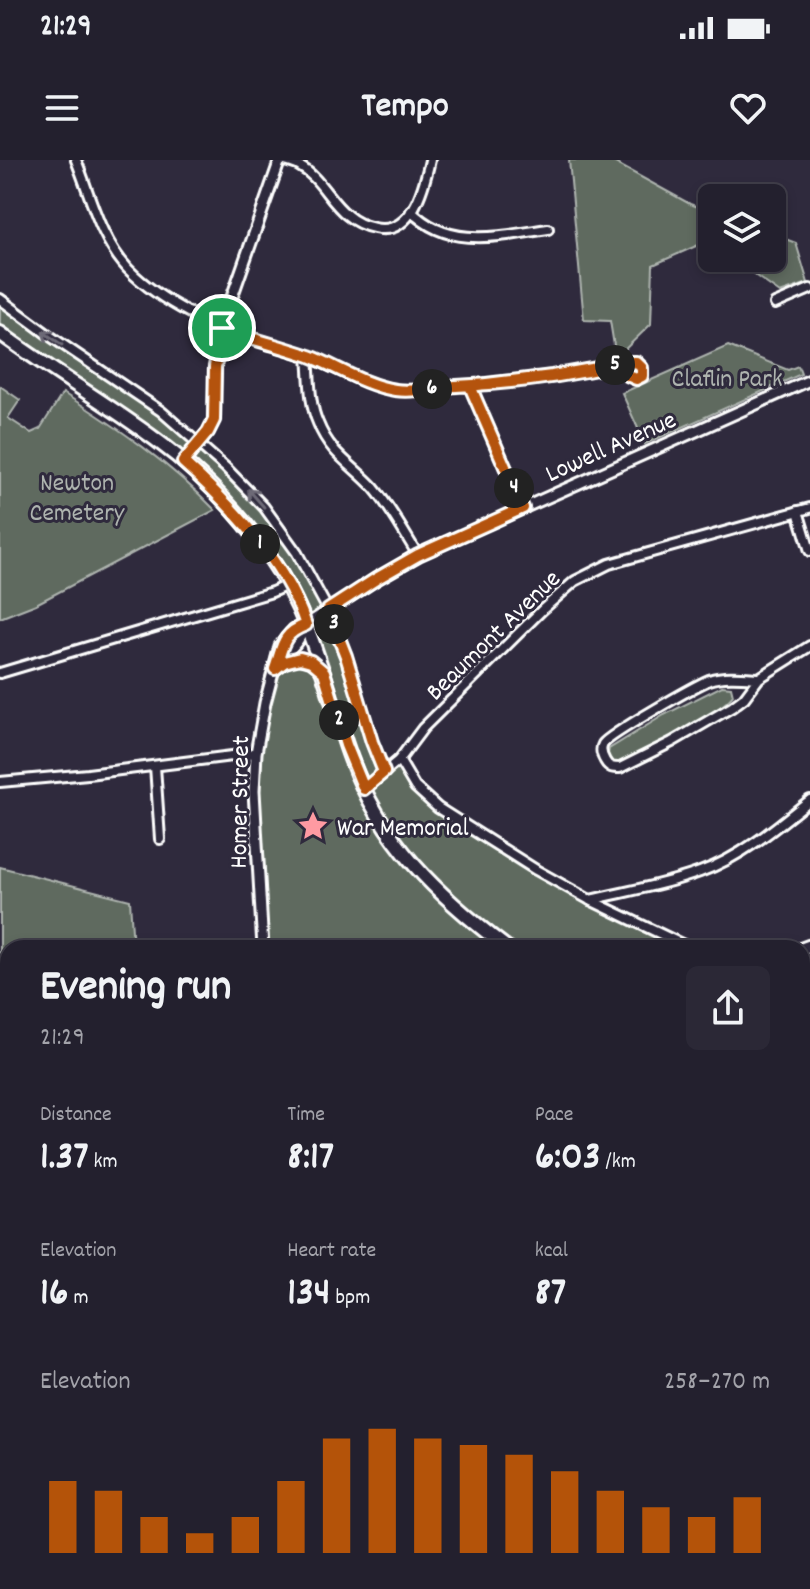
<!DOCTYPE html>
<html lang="en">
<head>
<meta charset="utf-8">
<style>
	body { margin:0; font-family:Dekko,sans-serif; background:#2b2836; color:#f1f3f6; height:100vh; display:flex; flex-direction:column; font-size:30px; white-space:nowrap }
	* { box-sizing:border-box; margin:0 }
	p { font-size:26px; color:#a3a3aa }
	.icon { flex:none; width:44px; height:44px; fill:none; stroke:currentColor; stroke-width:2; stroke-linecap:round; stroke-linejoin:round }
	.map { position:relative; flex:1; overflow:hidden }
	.panel { position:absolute; left:0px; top:780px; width:810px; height:650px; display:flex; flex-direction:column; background:#23202e; border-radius:24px 24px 0 0; box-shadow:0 4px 12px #0003,0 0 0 2px #403e4a }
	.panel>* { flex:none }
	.buttons { position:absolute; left:698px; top:24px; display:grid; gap:16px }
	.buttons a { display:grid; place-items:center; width:88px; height:88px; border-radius:12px; background:#23202e; box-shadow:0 4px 12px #0003,0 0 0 2px #403e4a; font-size:40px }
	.pin { position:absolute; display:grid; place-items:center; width:68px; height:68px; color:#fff; margin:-34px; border:4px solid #fff; border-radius:50%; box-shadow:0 2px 8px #0007 }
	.km { position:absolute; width:40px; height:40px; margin:-20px; border-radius:50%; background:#222; color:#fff; font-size:22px; line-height:40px; text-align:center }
	.round { display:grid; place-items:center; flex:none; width:84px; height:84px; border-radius:12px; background:#2b2836 }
	.head { display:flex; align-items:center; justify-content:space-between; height:136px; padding:0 40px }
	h1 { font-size:44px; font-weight:800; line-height:60px }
	.metrics { display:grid; grid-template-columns:repeat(3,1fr); gap:12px; height:136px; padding:8px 40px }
	.metrics div { display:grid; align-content:center }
	.metrics b { font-size:40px; font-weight:800 }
	.metrics small { font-size:22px; font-weight:400 }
	.metrics p { font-size:22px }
	.chart { height:224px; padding:16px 40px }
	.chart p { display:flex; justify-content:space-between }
	.chart svg { width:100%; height:144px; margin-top:8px; stroke:#b45309; stroke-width:6 }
	.status { display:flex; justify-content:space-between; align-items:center; height:56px; padding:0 40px; background:#23202e; direction:ltr }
	.status svg { height:22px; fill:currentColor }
	header { display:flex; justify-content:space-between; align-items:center; height:104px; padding:0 40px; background:#23202e; font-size:36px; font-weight:800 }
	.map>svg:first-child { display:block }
	.green { fill:#5e6a5f; stroke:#aeb4af; stroke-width:2 }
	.water { fill:#4c5f77; stroke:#949fad; stroke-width:2 }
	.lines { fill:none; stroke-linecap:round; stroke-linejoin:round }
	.minor-casing { stroke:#fff; stroke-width:14 }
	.tertiary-casing { stroke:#fff; stroke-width:15 }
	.secondary-casing { stroke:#fff; stroke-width:17 }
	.primary-casing { stroke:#fff; stroke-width:18 }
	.minor { stroke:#2f2a3d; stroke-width:8 }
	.tertiary { stroke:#2f2a3d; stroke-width:9 }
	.secondary { stroke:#2f2a3d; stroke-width:11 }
	.primary { stroke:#2f2a3d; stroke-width:12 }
	.oneway { stroke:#6d6a77 }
	.route-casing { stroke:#fff; stroke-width:16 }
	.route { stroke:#b45309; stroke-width:10 }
	.labels { text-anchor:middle; stroke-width:6; stroke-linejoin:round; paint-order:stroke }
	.park-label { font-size:26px; fill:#aeb4af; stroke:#2f2a3d }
	.street-label { font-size:26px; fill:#fff; stroke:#2f2a3d }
	.poi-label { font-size:26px; fill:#fff; stroke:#2f2a3d; text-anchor:start }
</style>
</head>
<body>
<div class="status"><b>21:29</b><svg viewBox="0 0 49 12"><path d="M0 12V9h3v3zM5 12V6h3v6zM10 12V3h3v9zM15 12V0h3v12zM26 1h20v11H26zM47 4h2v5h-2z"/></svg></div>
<header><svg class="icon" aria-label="menu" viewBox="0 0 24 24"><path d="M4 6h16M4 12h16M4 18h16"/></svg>Tempo<svg class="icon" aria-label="heart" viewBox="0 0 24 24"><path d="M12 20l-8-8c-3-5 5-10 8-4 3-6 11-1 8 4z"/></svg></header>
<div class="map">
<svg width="810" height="1429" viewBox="0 0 810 1429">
	<rect width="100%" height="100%" fill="#2f2a3d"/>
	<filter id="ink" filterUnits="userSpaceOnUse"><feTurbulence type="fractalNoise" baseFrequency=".0125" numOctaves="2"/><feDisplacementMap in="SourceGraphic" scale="16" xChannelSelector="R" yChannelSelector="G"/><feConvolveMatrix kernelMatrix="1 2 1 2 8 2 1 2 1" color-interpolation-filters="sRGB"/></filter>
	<g filter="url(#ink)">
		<g class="green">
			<path d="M569 0H610L690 44 712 52V79L653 105 651 164 616 198 610 161 584 160Z"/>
			<path d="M772 74 796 83 808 123 780 133 756 116 742 98H772Z"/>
			<path d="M0 139 161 251 226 308 277 364 328 450 384 611 399 600 426 639 536 710 690 788H263L256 593 275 509 284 502 315 503 287 425 197 315 0 173Z"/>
			<path d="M728 186 788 210 798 206 801 214 645 284 622 233Z"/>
			<path d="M0 226 20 240 8 258 31 273 40 269 63 233C117 267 170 303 215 350L36 444 0 458Z"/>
			<path d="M722 526 731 527 733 535C723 550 637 600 617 603 611 604 611 602 607 598L609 589 664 555Z"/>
			<path d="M0 707 130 740 133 788H8V1067L0 1069Z"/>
		</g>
		<rect class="water" x="802" y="867" width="8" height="76"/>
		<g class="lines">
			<g class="minor-casing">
				<g id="minor">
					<path d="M76 0C91 37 100 79 128 109 161 143 216 168 260 182 277 187 295 191 312 198 340 209 367 227 397 230 415 232 434 228 452 227 508 221 564 217 620 204L627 215 636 219 642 216V208L636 202 620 204"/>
					<path d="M282 0C287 2 294 3 299 6 320 17 329 41 347 55 355 62 364 66 374 68 412 77 424 27 430 0"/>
					<path d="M411 51C449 90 500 76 548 69"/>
					<path d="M0 139 50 176 161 251 226 308 264 347 297 393 328 450 346 496 372 582 384 612"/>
					<path d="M775 144 810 129"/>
					<path d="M308 196C310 218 309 243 318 263 330 294 353 305 374 328 391 348 404 373 418 395"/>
					<path d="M470 226 523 348"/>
					<path d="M798 351 810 391"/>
					<path d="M0 513 272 432 287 425"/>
					<path d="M759 518C743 517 724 515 709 520 695 526 610 574 603 584 600 589 602 596 605 601 609 608 613 608 620 608L672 582 732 547 744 538 759 518 810 486"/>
					<path d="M399 600 415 627 438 648 536 710 590 740 690 788"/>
					<path d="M155 606 160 679"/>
					<path d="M0 622 88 614 256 593"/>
					<path d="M364 629 399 600 423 568 542 450 575 421 609 404 810 348"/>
					<path d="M590 740C627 731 665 725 700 712 740 698 777 667 810 640"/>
					<path d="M802 959 810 960"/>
					<path d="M802 1099 810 1113"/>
					<path d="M0 1203 8 1202"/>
					<path d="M802 1216 810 1215"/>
					<path d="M802 1330 810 1327"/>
					<path d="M0 1332 8 1329"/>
					<path d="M768 1422 771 1429"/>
					<path d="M54 1429 71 1422"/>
					<path d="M297 1429 326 1422"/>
					<path d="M652 1429 667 1422"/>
				</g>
			</g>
			<g class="tertiary-casing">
				<g id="tertiary">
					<path d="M183 302 208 272 214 260 215 207 225 157 280 0"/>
					<path d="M278 499C292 490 300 480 306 465"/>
					<path d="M275 509C291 497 306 494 321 509"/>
					<path d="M263 788 254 631 256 593 265 543 280 486 294 469 306 465 376 419 418 395 810 220"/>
					<path d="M330 1422 331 1429"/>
				</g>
			</g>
			<g class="secondary-casing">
				<g id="secondary">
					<path d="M802 789 810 786"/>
					<path d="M0 1077 8 1075"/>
				</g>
			</g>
			<g class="primary-casing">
				<g id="primary">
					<path d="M0 173C50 210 105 242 155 279 199 311 239 352 269 396 314 461 325 527 351 599 382 683 437 735 507 788"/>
					<path d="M740 1422 743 1429"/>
				</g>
			</g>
			<use href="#minor" class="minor"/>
			<use href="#tertiary" class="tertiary"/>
			<use href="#secondary" class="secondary"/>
			<use href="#primary" class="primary"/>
		</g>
		<defs><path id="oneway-shaft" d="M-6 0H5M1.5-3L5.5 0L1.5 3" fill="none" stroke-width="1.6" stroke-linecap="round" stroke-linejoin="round" transform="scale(2)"/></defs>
		<g class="oneway">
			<use href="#oneway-shaft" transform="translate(52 178) rotate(-145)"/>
			<use href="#oneway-shaft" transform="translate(256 338) rotate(-131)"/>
		</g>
	</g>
	<g class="lines" filter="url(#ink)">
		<g class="route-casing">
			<path id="route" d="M222 168 215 207 214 260 208 272 183 302C230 344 286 403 306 465 281 474 283 487 275 509L284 502 300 498 311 501 324 512 346 585 364 629 384 612 372 582 346 496 328 450 376 419 418 395 523 348 470 226 552 216 632 202H636L642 208V216L636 219 627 215 620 204C567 216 511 224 456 226 436 227 415 233 395 230 364 225 338 207 310 196 281 186 251 179 222 168"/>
		</g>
		<use href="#route" class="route"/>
	</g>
	<defs>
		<g id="sight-bare" transform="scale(2.4)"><path d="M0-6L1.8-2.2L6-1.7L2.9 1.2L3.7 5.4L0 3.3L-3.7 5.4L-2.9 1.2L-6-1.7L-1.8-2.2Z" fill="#ff9aa2" stroke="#2f2a3d" stroke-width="2.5" paint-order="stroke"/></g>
	</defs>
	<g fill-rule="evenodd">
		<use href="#sight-bare" x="313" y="666"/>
	</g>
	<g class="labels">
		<g class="park-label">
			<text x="727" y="226">Claflin Park</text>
			<text x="77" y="330">Newton<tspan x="77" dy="30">Cemetery</tspan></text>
		</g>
		<g class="street-label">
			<text transform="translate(610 285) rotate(-24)" y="9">Lowell Avenue</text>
			<text transform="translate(492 474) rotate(-44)" y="9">Beaumont Avenue</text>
			<text transform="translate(238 642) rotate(-89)" y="9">Homer Street</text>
		</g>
		<g class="poi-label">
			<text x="337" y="675">War Memorial</text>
		</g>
	</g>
</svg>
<div class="buttons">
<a><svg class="icon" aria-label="layers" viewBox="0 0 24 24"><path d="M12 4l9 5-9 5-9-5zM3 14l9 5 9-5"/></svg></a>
</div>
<div class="pin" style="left:222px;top:168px;background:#1e9e55"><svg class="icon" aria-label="arrive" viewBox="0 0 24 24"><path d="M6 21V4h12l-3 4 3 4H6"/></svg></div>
<b class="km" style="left:260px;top:384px">1</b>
<b class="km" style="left:339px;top:560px">2</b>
<b class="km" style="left:334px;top:464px">3</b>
<b class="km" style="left:514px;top:328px">4</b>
<b class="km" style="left:615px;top:205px">5</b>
<b class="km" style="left:432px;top:229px">6</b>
<section class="panel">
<div class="head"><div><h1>Evening run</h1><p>21:29</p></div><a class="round"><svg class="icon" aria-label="share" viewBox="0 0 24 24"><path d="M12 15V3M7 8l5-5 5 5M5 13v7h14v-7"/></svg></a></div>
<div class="metrics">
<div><p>Distance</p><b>1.37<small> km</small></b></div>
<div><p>Time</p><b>8:17</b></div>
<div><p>Pace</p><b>6:03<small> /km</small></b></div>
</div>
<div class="metrics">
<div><p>Elevation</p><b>16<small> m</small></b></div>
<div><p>Heart rate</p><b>134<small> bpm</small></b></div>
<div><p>kcal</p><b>87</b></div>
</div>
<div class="chart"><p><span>Elevation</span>258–270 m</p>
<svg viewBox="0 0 160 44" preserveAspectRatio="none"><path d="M5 44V22M15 44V25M25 44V33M35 44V38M45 44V33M55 44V22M65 44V9M75 44V6M85 44V9M95 44V11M105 44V14M115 44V19M125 44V25M135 44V30M145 44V33M155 44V27"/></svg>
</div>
</section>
</div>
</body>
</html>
